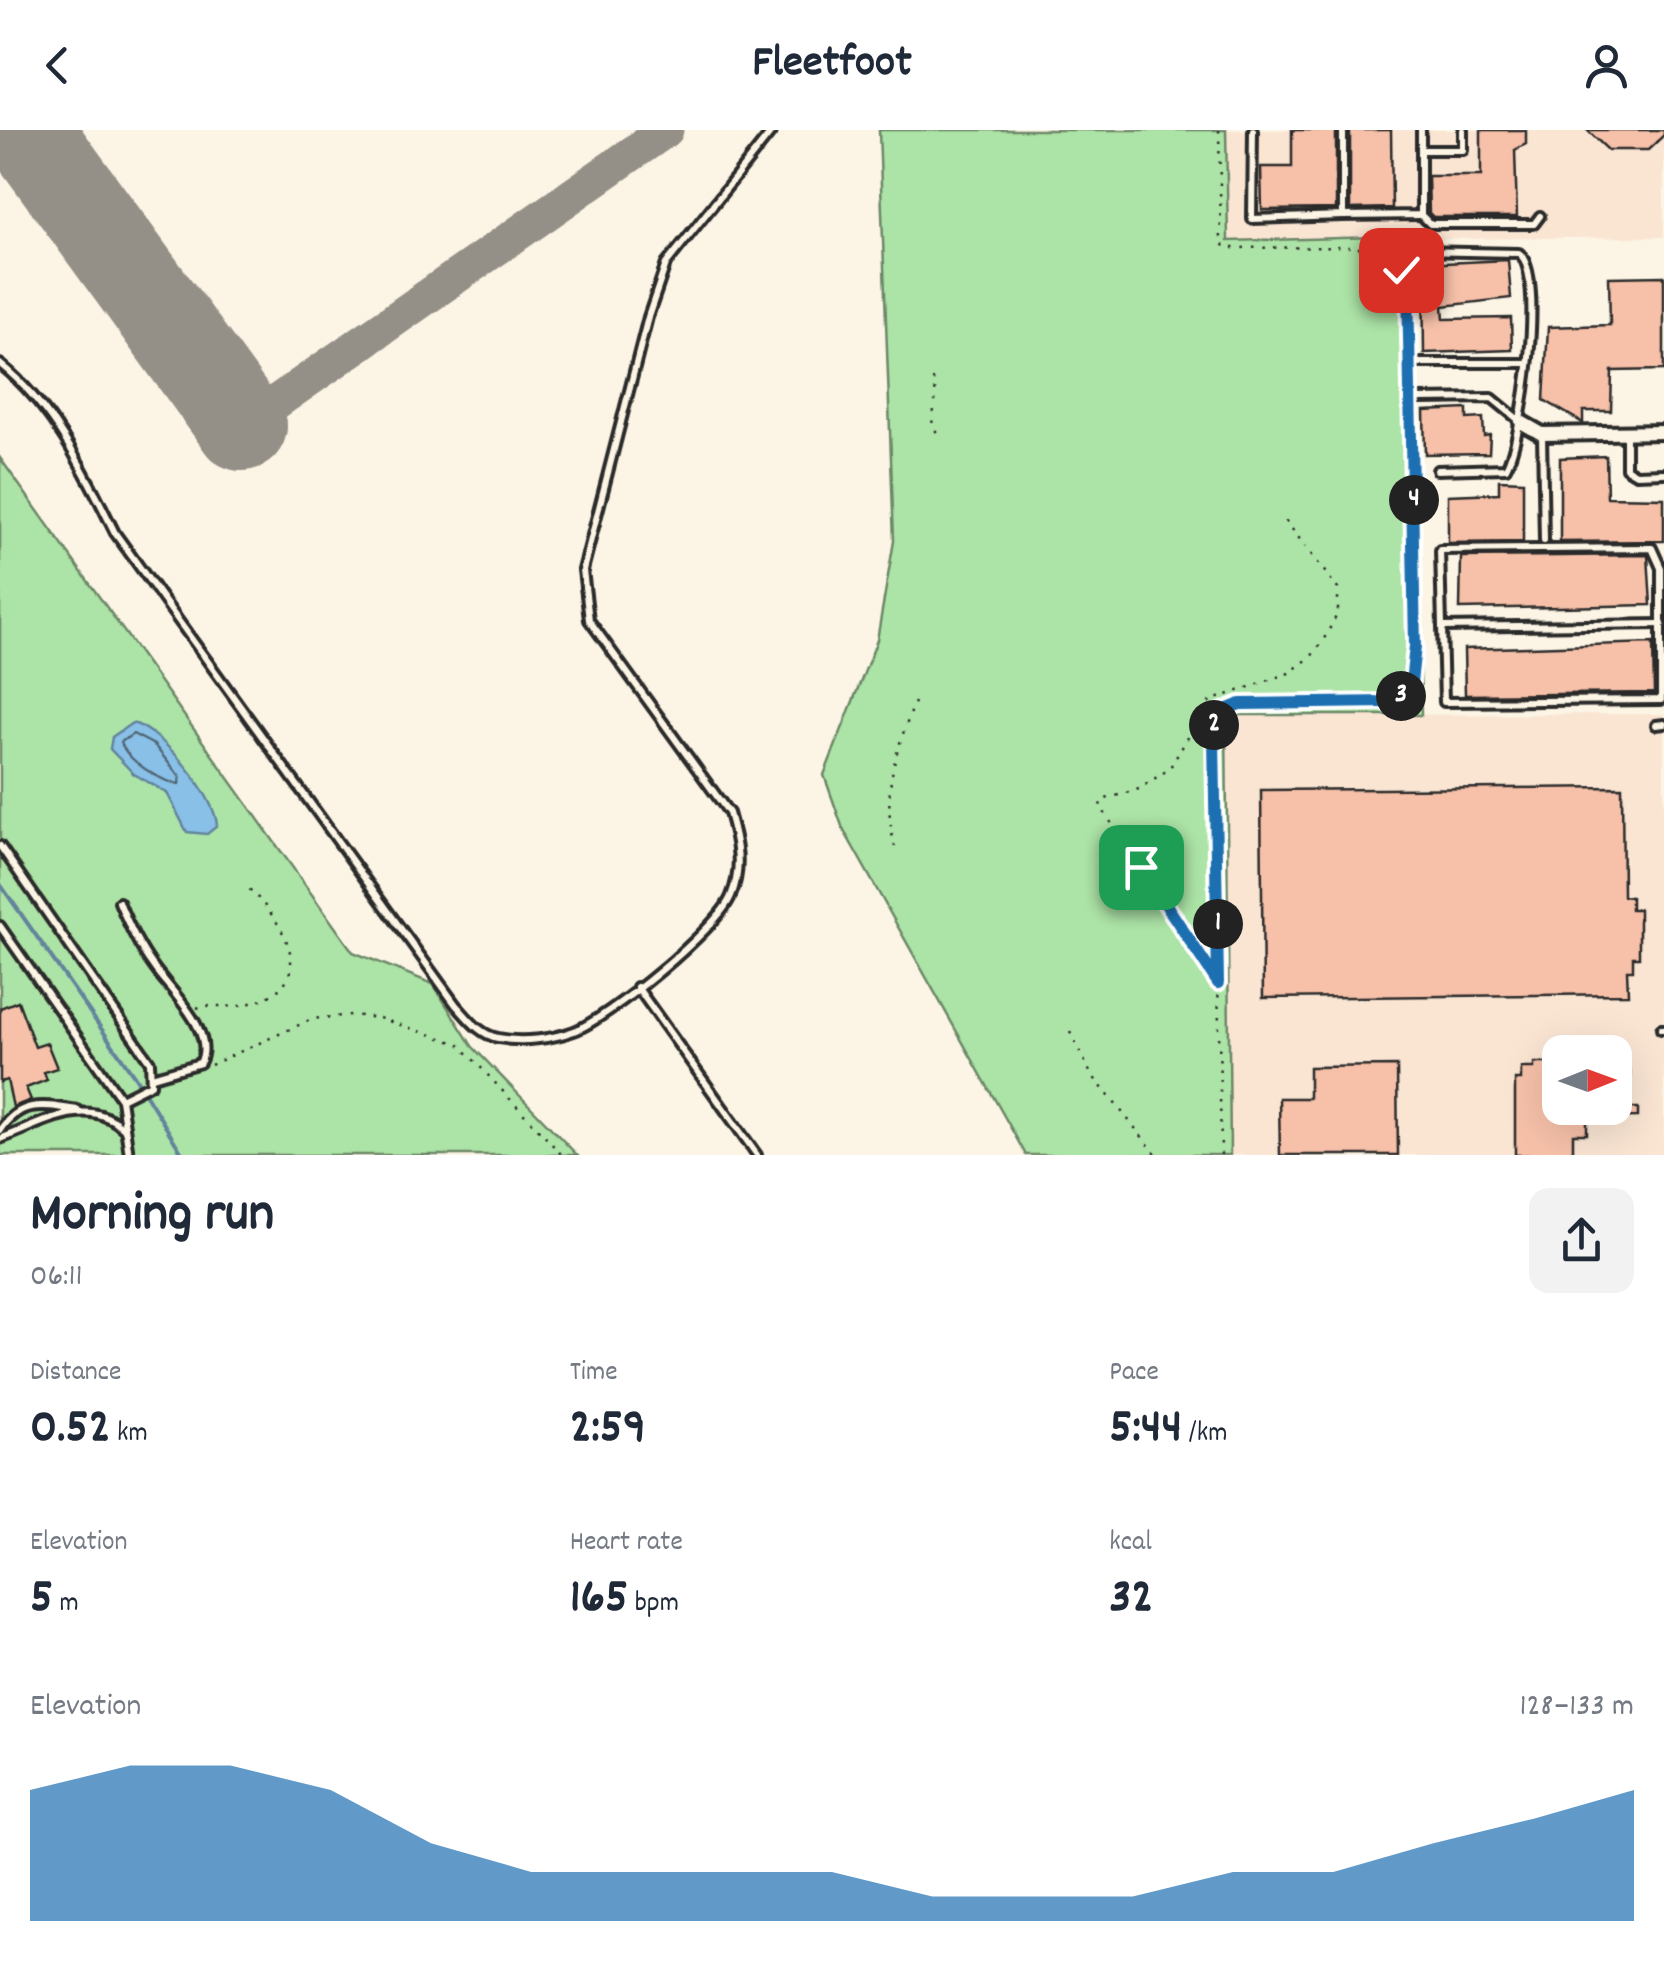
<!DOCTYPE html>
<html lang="en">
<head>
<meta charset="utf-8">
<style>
	body { margin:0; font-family:Dekko,sans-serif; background:#f2f2f3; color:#1f2937; height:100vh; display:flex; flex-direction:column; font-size:38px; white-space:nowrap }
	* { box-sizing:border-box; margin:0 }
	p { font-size:32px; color:#747a83 }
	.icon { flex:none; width:55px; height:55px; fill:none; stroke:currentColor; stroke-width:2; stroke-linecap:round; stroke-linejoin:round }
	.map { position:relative; height:1025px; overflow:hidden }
	.details { display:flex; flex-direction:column; background:#fff; flex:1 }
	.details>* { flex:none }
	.needle { width:65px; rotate:89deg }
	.fabs { position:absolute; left:1542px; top:905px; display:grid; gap:20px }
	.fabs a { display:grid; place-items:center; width:90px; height:90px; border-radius:20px; background:#fff; box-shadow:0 10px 40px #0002; font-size:50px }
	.pin { position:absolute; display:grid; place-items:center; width:85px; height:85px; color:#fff; margin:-42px; border-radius:20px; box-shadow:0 5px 15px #0006 }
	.km { position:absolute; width:50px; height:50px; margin:-25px; border-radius:50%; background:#222; color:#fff; font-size:28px; line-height:50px; text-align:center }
	.round { display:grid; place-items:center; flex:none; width:105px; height:105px; border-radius:20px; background:#f2f2f3 }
	.overview { display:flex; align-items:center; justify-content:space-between; height:170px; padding:0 30px }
	h1 { font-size:55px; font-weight:800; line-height:75px }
	.stats { display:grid; grid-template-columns:repeat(3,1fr); gap:15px; height:170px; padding:10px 30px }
	.stats div { display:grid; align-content:center }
	.stats b { font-size:50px; font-weight:800 }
	.stats small { font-size:28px; font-weight:400 }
	.stats p { font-size:28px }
	.chart { height:280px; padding:20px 30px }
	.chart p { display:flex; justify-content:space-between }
	.chart svg { width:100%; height:180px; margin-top:10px; fill:#1f6fb2; opacity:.7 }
	header { display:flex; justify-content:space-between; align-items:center; height:130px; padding:0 30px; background:#fff; font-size:45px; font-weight:800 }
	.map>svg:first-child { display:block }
	.built { fill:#fae5d3; fill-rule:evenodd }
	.green { fill:#ace3a6; stroke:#6c8768; stroke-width:2.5 }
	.water { fill:#89c0e7; stroke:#63849c; stroke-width:2.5 }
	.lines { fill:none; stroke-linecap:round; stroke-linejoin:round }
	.shore { stroke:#516776; stroke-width:2.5 }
	.stream { stroke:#63849c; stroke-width:4 }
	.taxiway { stroke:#949088; stroke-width:35 }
	.runway { stroke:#949088; stroke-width:90 }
	.building { fill:#f7c1a9; stroke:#2b2b2b; stroke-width:2.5 }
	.service-casing { stroke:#2b2b2b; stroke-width:14 }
	.minor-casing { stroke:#2b2b2b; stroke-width:20 }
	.path { stroke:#2b2b2b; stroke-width:2.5; stroke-dasharray:2.5 8; stroke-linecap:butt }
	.service { stroke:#fcf5e5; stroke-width:6 }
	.minor { stroke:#fcf5e5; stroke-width:12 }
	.route-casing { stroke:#fff; stroke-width:20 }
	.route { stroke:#1f6fb2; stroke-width:12 }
</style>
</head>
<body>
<header><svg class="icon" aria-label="back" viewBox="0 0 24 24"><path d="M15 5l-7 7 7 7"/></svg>Fleetfoot<svg class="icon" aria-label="person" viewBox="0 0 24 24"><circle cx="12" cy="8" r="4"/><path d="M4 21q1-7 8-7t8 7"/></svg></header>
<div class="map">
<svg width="1664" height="1025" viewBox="0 0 1664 1025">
	<rect width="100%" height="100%" fill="#fcf5e5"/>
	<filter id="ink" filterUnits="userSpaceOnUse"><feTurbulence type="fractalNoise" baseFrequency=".01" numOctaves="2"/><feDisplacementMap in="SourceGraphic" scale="20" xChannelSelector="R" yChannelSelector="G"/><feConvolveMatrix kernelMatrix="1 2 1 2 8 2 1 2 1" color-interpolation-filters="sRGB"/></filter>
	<g filter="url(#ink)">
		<g class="built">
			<path d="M1226 0H1664V107L1227 111Z"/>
			<path d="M1664 584V1025H1230L1226 585ZM1560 922H1615V978H1560Z"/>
		</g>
		<g class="green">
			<path d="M879 0H1226L1228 111 1414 106 1421 585H1226L1230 1025H1026L843 699 824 645 877 510 894 411Z"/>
			<path d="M0 328 353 822 433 854 472 916 577 1025H0Z"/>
		</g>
		<path class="water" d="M132 593C161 599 216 666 217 696L207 704 187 702 167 663 134 644 110 619 112 607Z"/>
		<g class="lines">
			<path class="shore" d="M133 604 154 615 180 647 179 654C161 652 126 630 121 612Z"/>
			<path class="stream" d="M0 754 135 947 183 1025"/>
			<path class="taxiway" d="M242 296 666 0"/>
			<path class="runway" d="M27 0 242 296"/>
		</g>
		<g class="building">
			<path d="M1292 0H1336V79L1262 80 1261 37H1292Z"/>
			<path d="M1350 0H1391L1392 78 1350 79Z"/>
			<path d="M1481 0H1526V14L1515 20 1517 87H1433L1429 83 1428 46H1481Z"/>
			<path d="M1587 0H1664V5L1648 20H1608Z"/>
			<path d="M1508 130 1511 168 1443 176 1444 189 1511 188 1512 220 1424 223 1423 134Z"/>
			<path d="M1664 146V240L1612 241 1611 281H1583V293L1544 270 1548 197 1610 195 1609 147Z"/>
			<path d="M1467 279V289L1483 288 1484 306 1490 305 1489 323 1425 324 1424 281Z"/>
			<path d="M1606 326 1607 367 1664 368V411L1560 412V328Z"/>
			<path d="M1499 350 1523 351V412L1448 413V365L1499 363Z"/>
			<path d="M1648 425 1651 475 1460 479 1461 427Z"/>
			<path d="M1653 513 1654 563 1465 565 1464 519Z"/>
			<path d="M1622 657 1623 766 1631 767V779H1639V827H1633V840H1627L1628 864 1263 868 1261 660Z"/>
			<path d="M18 871 35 917 47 913 57 938 44 942 47 950 26 958 31 970 13 977 7 950 0 952V878Z"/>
			<path d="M1534 933H1560V978H1615V940H1630V978H1638V987L1587 988V1004H1573V1025H1515V950H1521V938H1534Z"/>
			<path d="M1397 936 1398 1025H1280L1279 968H1309V937Z"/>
		</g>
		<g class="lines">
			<g class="service-casing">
				<g id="service">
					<path d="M1253 0 1252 89 1343 86V0"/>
					<path d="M1421 20H1463V0"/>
					<path d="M1421 85 1430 94H1534L1540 86"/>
					<path d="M1343 86 1421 85V0"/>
					<path d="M1417 121 1519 123C1546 145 1523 307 1506 338L1437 340"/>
					<path d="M1418 233H1526"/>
					<path d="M0 234C54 277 85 342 115 403L456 875C468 888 480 905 498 908 522 913 552 909 574 901 607 889 718 799 731 766 743 738 737 711 729 683L589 490 583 440 648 187 666 134 773 0"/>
					<path d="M1419 269 1492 268 1520 291"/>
					<path d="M1626 304V338L1636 344 1664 343"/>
					<path d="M1542 305 1544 411"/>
					<path d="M1652 418 1661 438V570L1444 572 1440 420Z"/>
					<path d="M1442 497 1662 494"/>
					<path d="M1656 595 1664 594"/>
					<path d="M0 716 150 932 151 954 121 969"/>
					<path d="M119 772C128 794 139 817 153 836 169 860 217 902 200 933L152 947"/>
					<path d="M0 796 121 969 129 1025"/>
					<path d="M637 857 757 1025"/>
					<path d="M1661 899H1664"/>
					<path d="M0 1000C21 969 44 975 77 980"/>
					<path d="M0 1009C40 995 87 963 124 999"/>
				</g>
			</g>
			<g class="minor-casing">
				<path id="minor" d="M1521 292 1542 304 1664 302"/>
			</g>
			<g class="path">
				<path d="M1219 0 1221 114 1228 118 1355 117 1388 125 1408 155 1411 223"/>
				<path d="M1412 241 1413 263"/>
				<path d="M933 249 936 264 932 295 938 304"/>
				<path d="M895 717C881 662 895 623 915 572"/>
				<path d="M1217 850 1100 676 1102 670 1139 659 1169 639 1210 571 1289 543 1311 527 1325 507 1338 483V459L1285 390"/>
				<path d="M197 878C213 873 227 879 243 875 325 857 286 793 244 754"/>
				<path d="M1070 902 1091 944 1157 1025"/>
				<path d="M211 935 312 889 351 885 379 888 459 914 562 1025"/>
				<path d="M1221 1025 1214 593 1225 577 1240 575 1390 572 1411 553 1415 516 1413 276"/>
			</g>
			<use href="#service" class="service"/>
			<use href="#minor" class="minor"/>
		</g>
	</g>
	<g class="lines" filter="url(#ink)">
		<g class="route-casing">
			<path id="route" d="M1141 737 1218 853 1214 608 1218 583 1240 574 1390 572 1411 553 1415 516 1408 155 1401 140"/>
		</g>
		<use href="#route" class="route"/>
	</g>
</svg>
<div class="fabs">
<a><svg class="needle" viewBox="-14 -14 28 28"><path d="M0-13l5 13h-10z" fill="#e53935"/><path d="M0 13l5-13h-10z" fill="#747a83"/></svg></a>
</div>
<div class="pin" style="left:1141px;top:737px;background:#1e9e55"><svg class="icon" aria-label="arrive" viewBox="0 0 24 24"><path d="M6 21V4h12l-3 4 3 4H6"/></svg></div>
<div class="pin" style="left:1401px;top:140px;background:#d93025"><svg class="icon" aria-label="check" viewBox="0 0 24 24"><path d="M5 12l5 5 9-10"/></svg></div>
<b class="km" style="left:1218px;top:794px">1</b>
<b class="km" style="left:1214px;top:595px">2</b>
<b class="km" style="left:1401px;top:566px">3</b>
<b class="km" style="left:1414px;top:370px">4</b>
</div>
<section class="details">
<div class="overview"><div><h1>Morning run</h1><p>06:11</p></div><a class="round"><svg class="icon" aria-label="share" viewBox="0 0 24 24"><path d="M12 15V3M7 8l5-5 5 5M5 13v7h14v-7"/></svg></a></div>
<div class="stats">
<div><p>Distance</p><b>0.52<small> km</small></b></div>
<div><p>Time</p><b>2:59</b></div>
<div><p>Pace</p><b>5:44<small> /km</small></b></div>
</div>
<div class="stats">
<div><p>Elevation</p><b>5<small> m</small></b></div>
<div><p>Heart rate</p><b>165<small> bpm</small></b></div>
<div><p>kcal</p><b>32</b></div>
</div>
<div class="chart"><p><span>Elevation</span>128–133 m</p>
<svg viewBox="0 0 160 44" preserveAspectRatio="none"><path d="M0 44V12L10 6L20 6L30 12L40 25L50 32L60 32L70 32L80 32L90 38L100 38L110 38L120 32L130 32L140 25L150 19L160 12V44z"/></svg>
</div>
</section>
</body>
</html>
